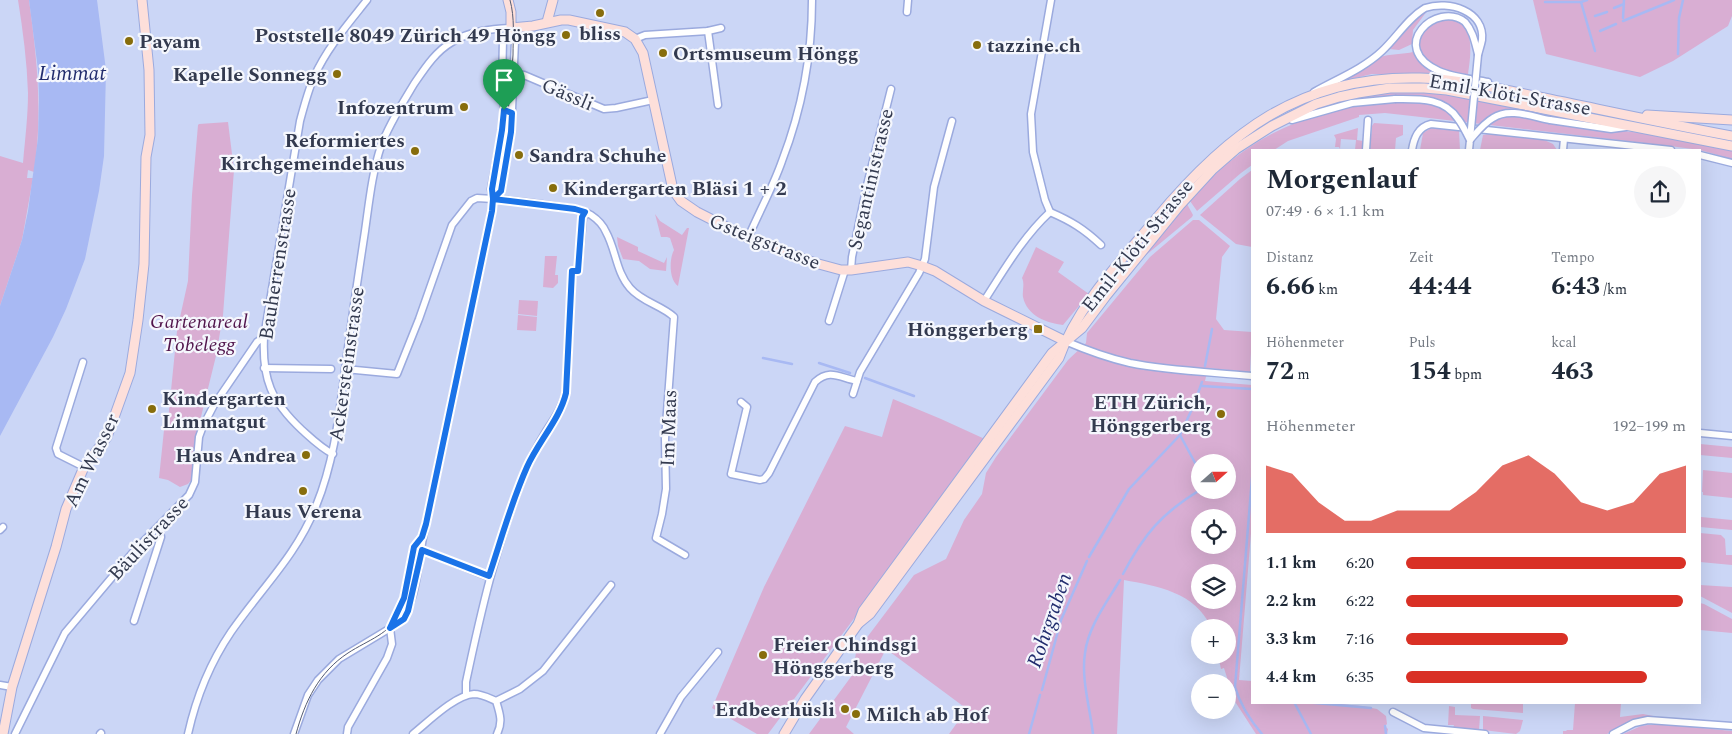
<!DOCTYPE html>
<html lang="de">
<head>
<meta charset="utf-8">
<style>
	body { margin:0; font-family:Spectral,serif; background:#f6f6f7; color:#1f2937; height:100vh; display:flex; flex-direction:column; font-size:19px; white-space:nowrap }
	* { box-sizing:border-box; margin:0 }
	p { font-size:16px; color:#747a83 }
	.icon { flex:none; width:28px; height:28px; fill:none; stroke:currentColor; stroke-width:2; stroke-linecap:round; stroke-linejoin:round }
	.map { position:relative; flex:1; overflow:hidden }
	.sheet { position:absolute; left:1251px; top:149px; width:450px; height:555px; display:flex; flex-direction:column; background:#fff; border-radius:0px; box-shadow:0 5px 20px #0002 }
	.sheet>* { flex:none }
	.needle { width:32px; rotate:69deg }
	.buttons { position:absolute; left:1191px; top:454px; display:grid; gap:10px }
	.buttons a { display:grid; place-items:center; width:45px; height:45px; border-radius:50%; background:#fff; box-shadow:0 5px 20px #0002; font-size:25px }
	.pin { position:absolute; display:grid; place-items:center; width:42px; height:42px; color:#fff; margin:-51px -21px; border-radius:50% 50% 50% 0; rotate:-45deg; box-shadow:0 0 5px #0007 }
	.pin .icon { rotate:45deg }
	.round { display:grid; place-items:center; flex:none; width:52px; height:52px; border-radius:26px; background:#f6f6f7 }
	.summary { display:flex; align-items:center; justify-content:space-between; height:85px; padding:0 15px }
	h1 { font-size:28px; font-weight:700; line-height:38px }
	.figures { display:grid; grid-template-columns:repeat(3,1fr); gap:8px; height:85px; padding:5px 15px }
	.figures div { display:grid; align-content:center }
	.figures b { font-size:25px; font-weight:700 }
	.figures small { font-size:14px; font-weight:400 }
	.figures p { font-size:14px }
	.chart { height:140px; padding:10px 15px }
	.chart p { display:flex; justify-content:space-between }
	.chart svg { width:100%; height:90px; margin-top:5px; fill:#d93025; opacity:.7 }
	ul { padding:0 15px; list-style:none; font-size:16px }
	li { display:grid; grid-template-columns:80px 60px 1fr; align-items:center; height:38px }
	li i { height:12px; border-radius:6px; background:#d93025 }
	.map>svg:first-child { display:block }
	.green { fill:#d9aed3; fill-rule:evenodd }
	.water { fill:#a8b9f3 }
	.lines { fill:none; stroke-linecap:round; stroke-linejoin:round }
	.stream { stroke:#a8b9f3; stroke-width:2.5 }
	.street-casing { stroke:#9baade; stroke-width:9 }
	.secondary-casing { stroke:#9baade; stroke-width:11 }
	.street { stroke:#fff; stroke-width:6 }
	.secondary { stroke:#fddfda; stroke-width:9 }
	.tram { stroke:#535a72; stroke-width:1 }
	.street-bridge-casing { stroke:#9baade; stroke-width:9; stroke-linecap:butt }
	.street-bridge { stroke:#fff; stroke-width:6 }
	.route-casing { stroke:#fff; stroke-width:10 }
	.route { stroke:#1a73e8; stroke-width:6 }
	.poi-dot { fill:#876d0c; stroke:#f5f7fd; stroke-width:2 }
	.labels { text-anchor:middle; stroke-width:4.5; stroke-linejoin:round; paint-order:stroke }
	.poi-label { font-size:20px; font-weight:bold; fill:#333a4f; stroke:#f5f7fd; text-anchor:end }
	.street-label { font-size:20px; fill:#333a4f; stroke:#f5f7fd }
	.park-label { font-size:20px; font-style:italic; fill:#51154c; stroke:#f5f7fd }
	.water-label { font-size:21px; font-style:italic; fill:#222d6e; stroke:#f5f7fd }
</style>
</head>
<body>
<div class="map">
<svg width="1732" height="734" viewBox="0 0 1732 734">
	<rect width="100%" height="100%" fill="#cbd6f6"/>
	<g class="green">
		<path d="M18 0H29C37 58 43 114 34 172L28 170 27 178H33L22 240 0 306V156L23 163C25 140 28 116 28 93 27 62 23 31 18 0Z"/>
		<path d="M1533 0H1732V16L1728 26 1673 61 1640 77 1546 54Z"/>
		<path d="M1427 11 1413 30 1412 44 1399 50 1389 49 1418 18Z"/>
		<path d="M1445 16C1450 18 1456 19 1460 22 1475 33 1470 60 1468 75 1451 72 1418 66 1419 41 1419 36 1422 30 1423 26Z"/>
		<path d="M1413 52C1417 63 1426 69 1436 75L1372 74 1343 81C1357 74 1368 64 1381 57 1387 54 1405 54 1413 52Z"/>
		<path d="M1408 92 1446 94 1597 123 1565 125 1652 134 1732 150V159L1700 150 1670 146 1412 116 1385 113 1359 115V117L1288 141 1274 150H1252V165L1241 173 1197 211 1190 201C1239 142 1302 111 1377 103V97L1347 102V99L1375 94Z"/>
		<path d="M228 122 234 170 223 315 216 356 199 425 192 479 188 484 180 487 168 480 159 478 164 430H167L177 331 188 281 192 195 198 125 199 124Z"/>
		<path d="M1374 123 1403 125V135L1396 138 1395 150H1370L1372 126Z"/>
		<path d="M1358 128 1357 140 1363 141 1362 150H1355L1356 140 1341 139 1340 149 1339 147H1335L1336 139 1334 135Z"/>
		<path d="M1431 128 1459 131 1460 150H1420L1423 133Z"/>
		<path d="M1489 134 1542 139 1553 144 1557 150H1480L1483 135Z"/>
		<path d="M1252 170V247L1236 244 1200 215 1240 179Z"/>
		<path d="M1187 204 1193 215 1192 217 1140 260Z"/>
		<path d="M655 214 660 221 682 235 687 228H689L678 286C669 280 669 259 674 250L670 238 667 237H661Z"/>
		<path d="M1193 220H1199L1230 246 1222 257 1216 319 1224 330 1252 332 1250 372 1208 368 1205 381 1252 385V521L1239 680 1252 681V702L1325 703 1362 706 1377 709 1386 716 1387 724 1385 726 1388 729 1387 734H1256L1234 700 1224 668 1221 669 1218 655H1228V628L1211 627C1195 592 1157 586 1124 580L1117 734H949L967 709 886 649 846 727 854 734H809L853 674 856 652 914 575 946 559 964 520 982 494 986 473 996 457 1068 360 1086 343 1087 333 1150 257ZM1200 462H1228V490H1200ZM1200 518H1228V545H1200ZM1200 572H1228V600H1200Z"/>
		<path d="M617 237 638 247V251L664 263 667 257 666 271 650 269 639 261 623 259 618 246Z"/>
		<path d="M1036 247 1064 262 1058 272 1089 294 1063 325C1047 323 1027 316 1023 297 1022 291 1025 284 1022 278Z"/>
		<path d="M545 256H557L555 275H558V283L553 288 543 287Z"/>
		<path d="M519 300 538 301 537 316 518 314Z"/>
		<path d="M518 315 537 317 536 331 517 330Z"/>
		<path d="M893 399 941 419 987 440 768 734H757L712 708 764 587 845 426 882 437Z"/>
		<path d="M1700 444 1732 447V458L1700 455Z"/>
		<path d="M1703 470 1732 473V498L1703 495V492H1702Z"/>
		<path d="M1701 517 1732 520V530L1700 527Z"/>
		<path d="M1700 533 1721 535 1725 539 1726 555H1732V565L1700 562Z"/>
		<path d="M1700 585 1732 587V613L1700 596Z"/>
		<path d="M1700 603 1704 604 1732 619V633L1700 630Z"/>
		<path d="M1471 703H1523V713L1473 709 1471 708Z"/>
		<path d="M1575 703H1621L1620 717 1643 714 1653 716 1634 719 1607 734H1563V731H1566L1567 730H1573Z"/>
		<path d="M1449 706 1455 707V715L1480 716 1479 730 1453 728 1454 725H1448Z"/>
		<path d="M1483 716 1523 720 1520 731 1516 734 1483 730Z"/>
		<path d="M1648 725H1672L1732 731V734H1623L1641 726Z"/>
	</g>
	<path class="water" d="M29 0H97L106 70 104 156 99 191 85 259 66 309 53 337 0 436V306L22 240 28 211 38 138 39 100 38 70Z"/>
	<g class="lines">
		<g class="stream">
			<path d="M1545 2H1581L1587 0"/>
			<path d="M1581 2 1595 51"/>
			<path d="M1614 8 1624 4"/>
			<path d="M1595 16 1607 12"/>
			<path d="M1623 18 1624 0"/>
			<path d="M1623 21 1674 0"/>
			<path d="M1600 31 1616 24"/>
			<path d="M1678 54 1679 18 1683 0"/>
			<path d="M763 358 792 364"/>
			<path d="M819 363 850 373"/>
			<path d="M1205 366 1212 329"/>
			<path d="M865 378 914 396"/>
			<path d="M1202 386 1252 389"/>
			<path d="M1180 435 1200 472"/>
			<path d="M1252 478 1235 687C1240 704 1250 720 1262 734"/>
			<path d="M1089 557 1129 489 1180 435 1193 407 1202 382"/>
			<path d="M1123 574C1144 534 1162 513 1200 490"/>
			<path d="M1042 690 1061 620 1087 561"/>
			<path d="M1294 702 1311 734"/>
			<path d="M1304 702 1371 708"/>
			<path d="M1385 726 1386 734"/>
			<path d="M1029 734 1040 695"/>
			<path d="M1093 734C1090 708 1081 679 1085 653 1088 627 1107 602 1120 580"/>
		</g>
		<g class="street-casing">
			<g id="street">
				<path d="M907 12 908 0"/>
				<path d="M708 31 718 105"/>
				<path d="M635 39 645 35 708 31 721 28"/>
				<path d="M1478 54C1475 43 1473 31 1465 22 1437 0 1386 47 1439 71 1452 77 1473 79 1488 82"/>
				<path d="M514 74 524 75 604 109 616 108 653 100"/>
				<path d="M1314 92C1337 79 1363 69 1382 51 1397 37 1408 18 1425 8 1449 0 1485 11 1482 40 1481 45 1479 51 1478 55"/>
				<path d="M1292 120 1352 103 1395 99"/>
				<path d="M1550 120 1611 129 1626 127"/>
				<path d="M1366 150 1368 120"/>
				<path d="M1412 150C1414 138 1418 127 1431 124L1671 150"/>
				<path d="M1469 150 1470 140"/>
				<path d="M1563 150 1564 139"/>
				<path d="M1700 155 1732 163"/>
				<path d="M493 199 501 191 511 132 515 41 511 28"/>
				<path d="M1050 212 1045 200 1033 152 1031 114 1051 0"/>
				<path d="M1050 212C1071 221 1084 229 1101 245"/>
				<path d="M748 238C759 212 773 187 782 161 802 109 812 55 812 0"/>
				<path d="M851 270 852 257 867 185 891 89"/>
				<path d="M984 301C1004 270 1023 237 1050 212"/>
				<path d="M829 321 845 270"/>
				<path d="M1065 341C1086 350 1108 358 1130 363 1170 371 1212 372 1252 376"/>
				<path d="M83 362 56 448 58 454 84 467"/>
				<path d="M264 368 331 369"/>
				<path d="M345 369 397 374 419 319 452 225 471 201 477 198C503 199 528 202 554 206 566 208 580 208 591 215 597 219 603 225 606 232 616 250 616 272 630 288 642 302 661 305 674 317L665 439 666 489 662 514 656 538 685 555"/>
				<path d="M853 394 860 372 919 273 925 259 934 187 952 121"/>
				<path d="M741 402 747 407 731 474 760 480 764 479 769 473 815 382C830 368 840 378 857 381"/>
				<path d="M1700 433 1732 436"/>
				<path d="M333 454C321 448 312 439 302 430 271 401 262 379 264 337L300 121C304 106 308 91 314 77 327 48 348 24 367 0"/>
				<path d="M0 530 3 527"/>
				<path d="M418 548 489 577"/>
				<path d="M134 621 161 537 160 532 157 528"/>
				<path d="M391 627 404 598 414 547 422 537"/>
				<path d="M0 685 12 687"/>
				<path d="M466 695V682C481 611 497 542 524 474 530 460 537 446 545 433 554 419 562 408 566 393L572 271H578L583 217 585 212"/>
				<path d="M496 701 520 689 543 671 611 585"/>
				<path d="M1393 712 1424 728 1485 734"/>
				<path d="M15 734 65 633 135 550 189 495 195 482 199 437 203 426 214 405 257 342 264 337"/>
				<path d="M100 734 101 733"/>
				<path d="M188 734C196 698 210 663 231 632 260 590 297 555 316 506 334 462 339 416 345 370 351 324 358 277 365 231 369 203 372 173 381 146 389 124 402 104 414 84 425 68 435 52 452 42 470 31 491 29 511 28"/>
				<path d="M294 734 308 695 318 680 339 659 397 624C419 606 418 551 426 524L492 211 493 199 491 189 503 127 504 110 502 83 503 40 511 28"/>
				<path d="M347 734 348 727 387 658 392 644 390 628"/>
				<path d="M413 734C428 722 455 695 474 694 482 694 489 698 496 701 500 714 503 722 497 734"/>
				<path d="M660 734 681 697 718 652"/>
				<path d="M1613 734 1634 723 1648 720 1732 726"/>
			</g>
		</g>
		<g class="secondary-casing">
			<g id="secondary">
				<path d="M508 0 511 12V28L533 26 561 20H569L625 32 635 39 643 53 673 190 681 201 697 212 748 238 815 263 841 270H851L908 262 922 266 935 271 984 301 1065 341"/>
				<path d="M547 22 553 0"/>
				<path d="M1647 115 1732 120"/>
				<path d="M859 623 870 614 1059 358C1077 306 1120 262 1155 220 1227 133 1301 75 1420 78 1460 79 1500 89 1539 97 1603 110 1667 124 1732 136"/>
				<path d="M3 734 12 687 56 547 66 509 84 467 107 437 130 373 138 320 144 264 146 157 150 135 149 70 142 0"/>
				<path d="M784 734 805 699 858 624 863 611 1052 353 1082 328 1106 296 1180 205 1213 169 1236 149 1272 126 1316 104 1339 97 1358 93 1390 88H1424L1447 90 1732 146"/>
			</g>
		</g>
		<use href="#street" class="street"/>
		<use href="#secondary" class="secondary"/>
		<path class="tram" d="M296 734C305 701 319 672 348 653 368 640 390 634 401 612 409 595 411 573 415 554 418 544 422 534 425 524 431 497 436 469 442 442 456 377 468 312 482 247 496 184 510 121 513 55 513 37 515 18 510 0"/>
		<g class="street-bridge-casing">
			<g id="street-bridge">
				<path d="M1395 99C1418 99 1444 97 1458 119 1463 125 1466 133 1470 140"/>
				<path d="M1470 139 1478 55"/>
				<path d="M1470 140C1477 132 1484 123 1493 118 1509 107 1533 117 1550 120"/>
			</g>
		</g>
		<use href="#street-bridge" class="street-bridge"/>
	</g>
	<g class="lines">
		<g class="route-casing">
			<path id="route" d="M504 110 502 130 492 189 493 199 492 211 426 524 422 537 414 547 404 598 390 628 404 619 408 611 422 550 489 576C501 540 511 503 527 467 538 442 560 419 566 393L572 271H578L582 217 585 212 575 209 493 199 501 191 511 132 512 113 504 110"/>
		</g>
		<use href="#route" class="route"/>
	</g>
	<g class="poi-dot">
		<circle cx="600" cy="13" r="5"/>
		<circle cx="566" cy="35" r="5"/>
		<circle cx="129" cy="41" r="5"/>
		<circle cx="977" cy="45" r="5"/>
		<circle cx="663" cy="53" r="5"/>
		<circle cx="337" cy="74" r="5"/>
		<circle cx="464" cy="107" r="5"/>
		<circle cx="415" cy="151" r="5"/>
		<circle cx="519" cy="155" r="5"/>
		<circle cx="553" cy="188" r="5"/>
		<rect x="1033" y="324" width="10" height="10" rx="2.5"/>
		<circle cx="152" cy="409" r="5"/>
		<circle cx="1221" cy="414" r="5"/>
		<circle cx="306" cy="455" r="5"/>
		<circle cx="303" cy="491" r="5"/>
		<circle cx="763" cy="655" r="5"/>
		<circle cx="845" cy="709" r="5"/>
		<circle cx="856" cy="714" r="5"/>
	</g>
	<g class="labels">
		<g class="poi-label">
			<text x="600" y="40" text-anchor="middle">bliss</text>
			<text x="556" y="42">Poststelle 8049 Zürich 49 Höngg</text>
			<text x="139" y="48" text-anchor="start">Payam</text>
			<text x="987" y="52" text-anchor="start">tazzine.ch</text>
			<text x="673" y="60" text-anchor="start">Ortsmuseum Höngg</text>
			<text x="327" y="81">Kapelle Sonnegg</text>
			<text x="454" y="114">Infozentrum</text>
			<text x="405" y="147">Reformiertes<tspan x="405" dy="23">Kirchgemeindehaus</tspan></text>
			<text x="529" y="162" text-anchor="start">Sandra Schuhe</text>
			<text x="563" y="195" text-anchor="start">Kindergarten Bläsi 1 + 2</text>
			<text x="1028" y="336">Hönggerberg</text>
			<text x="162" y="405" text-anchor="start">Kindergarten<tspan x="162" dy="23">Limmatgut</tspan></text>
			<text x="1211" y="409">ETH Zürich,<tspan x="1211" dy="23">Hönggerberg</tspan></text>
			<text x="296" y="462">Haus Andrea</text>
			<text x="303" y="518" text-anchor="middle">Haus Verena</text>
			<text x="773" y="651" text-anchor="start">Freier Chindsgi<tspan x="773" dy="23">Hönggerberg</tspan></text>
			<text x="835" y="716">Erdbeerhüsli</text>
			<text x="866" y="721" text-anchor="start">Milch ab Hof</text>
		</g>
		<g class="street-label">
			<text transform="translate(568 94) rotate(23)" y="7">Gässli</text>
			<text transform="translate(1510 94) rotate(10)" y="7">Emil-Klöti-Strasse</text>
			<text transform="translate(870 179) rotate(-77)" y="7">Segantinistrasse</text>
			<text transform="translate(765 241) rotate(22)" y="7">Gsteigstrasse</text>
			<text transform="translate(1137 245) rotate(-51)" y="7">Emil-Klöti-Strasse</text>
			<text transform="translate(277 264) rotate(-81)" y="7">Bauherrenstrasse</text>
			<text transform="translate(346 364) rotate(-82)" y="7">Ackersteinstrasse</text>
			<text transform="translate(668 428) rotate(-88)" y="7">Im Maas</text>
			<text transform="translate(91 460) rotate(-64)" y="7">Am Wasser</text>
			<text transform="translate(148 538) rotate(-47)" y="7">Bäulistrasse</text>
		</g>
		<g class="park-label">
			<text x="199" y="328">Gartenareal<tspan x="199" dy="23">Tobelegg</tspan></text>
		</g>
		<g class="water-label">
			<text x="72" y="80">Limmat</text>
			<text transform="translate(1049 620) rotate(-71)" y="7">Rohrgraben</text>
		</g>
	</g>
</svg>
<div class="buttons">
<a><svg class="needle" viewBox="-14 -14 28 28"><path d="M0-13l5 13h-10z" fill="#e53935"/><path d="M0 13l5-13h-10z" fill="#747a83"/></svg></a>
<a><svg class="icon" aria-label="locate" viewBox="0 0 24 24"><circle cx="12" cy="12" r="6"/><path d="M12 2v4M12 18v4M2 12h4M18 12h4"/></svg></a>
<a><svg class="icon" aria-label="layers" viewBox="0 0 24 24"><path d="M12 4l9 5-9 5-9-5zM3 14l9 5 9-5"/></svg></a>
<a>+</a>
<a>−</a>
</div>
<div class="pin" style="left:504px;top:110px;background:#1e9e55"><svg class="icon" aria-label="arrive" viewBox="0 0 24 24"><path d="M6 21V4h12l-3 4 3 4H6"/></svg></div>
<section class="sheet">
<div class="summary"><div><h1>Morgenlauf</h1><p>07:49 · 6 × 1.1 km</p></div><a class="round"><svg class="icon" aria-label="share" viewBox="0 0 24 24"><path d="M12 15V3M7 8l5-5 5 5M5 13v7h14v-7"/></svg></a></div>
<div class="figures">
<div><p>Distanz</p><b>6.66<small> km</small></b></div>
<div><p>Zeit</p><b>44:44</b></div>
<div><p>Tempo</p><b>6:43<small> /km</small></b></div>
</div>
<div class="figures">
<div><p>Höhenmeter</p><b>72<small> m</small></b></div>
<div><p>Puls</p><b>154<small> bpm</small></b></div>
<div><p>kcal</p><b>463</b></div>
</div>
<div class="chart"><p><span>Höhenmeter</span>192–199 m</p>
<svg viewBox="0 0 160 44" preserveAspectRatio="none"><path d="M0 44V11L10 15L20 29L30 38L40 38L50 33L60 33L70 33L80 24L90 11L100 6L110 15L120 29L130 33L140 29L150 15L160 11V44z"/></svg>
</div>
<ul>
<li><b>1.1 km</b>6:20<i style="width:100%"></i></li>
<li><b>2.2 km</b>6:22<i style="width:99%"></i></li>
<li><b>3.3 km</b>7:16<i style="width:58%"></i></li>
<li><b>4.4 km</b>6:35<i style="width:86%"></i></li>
</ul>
</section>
</div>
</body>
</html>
